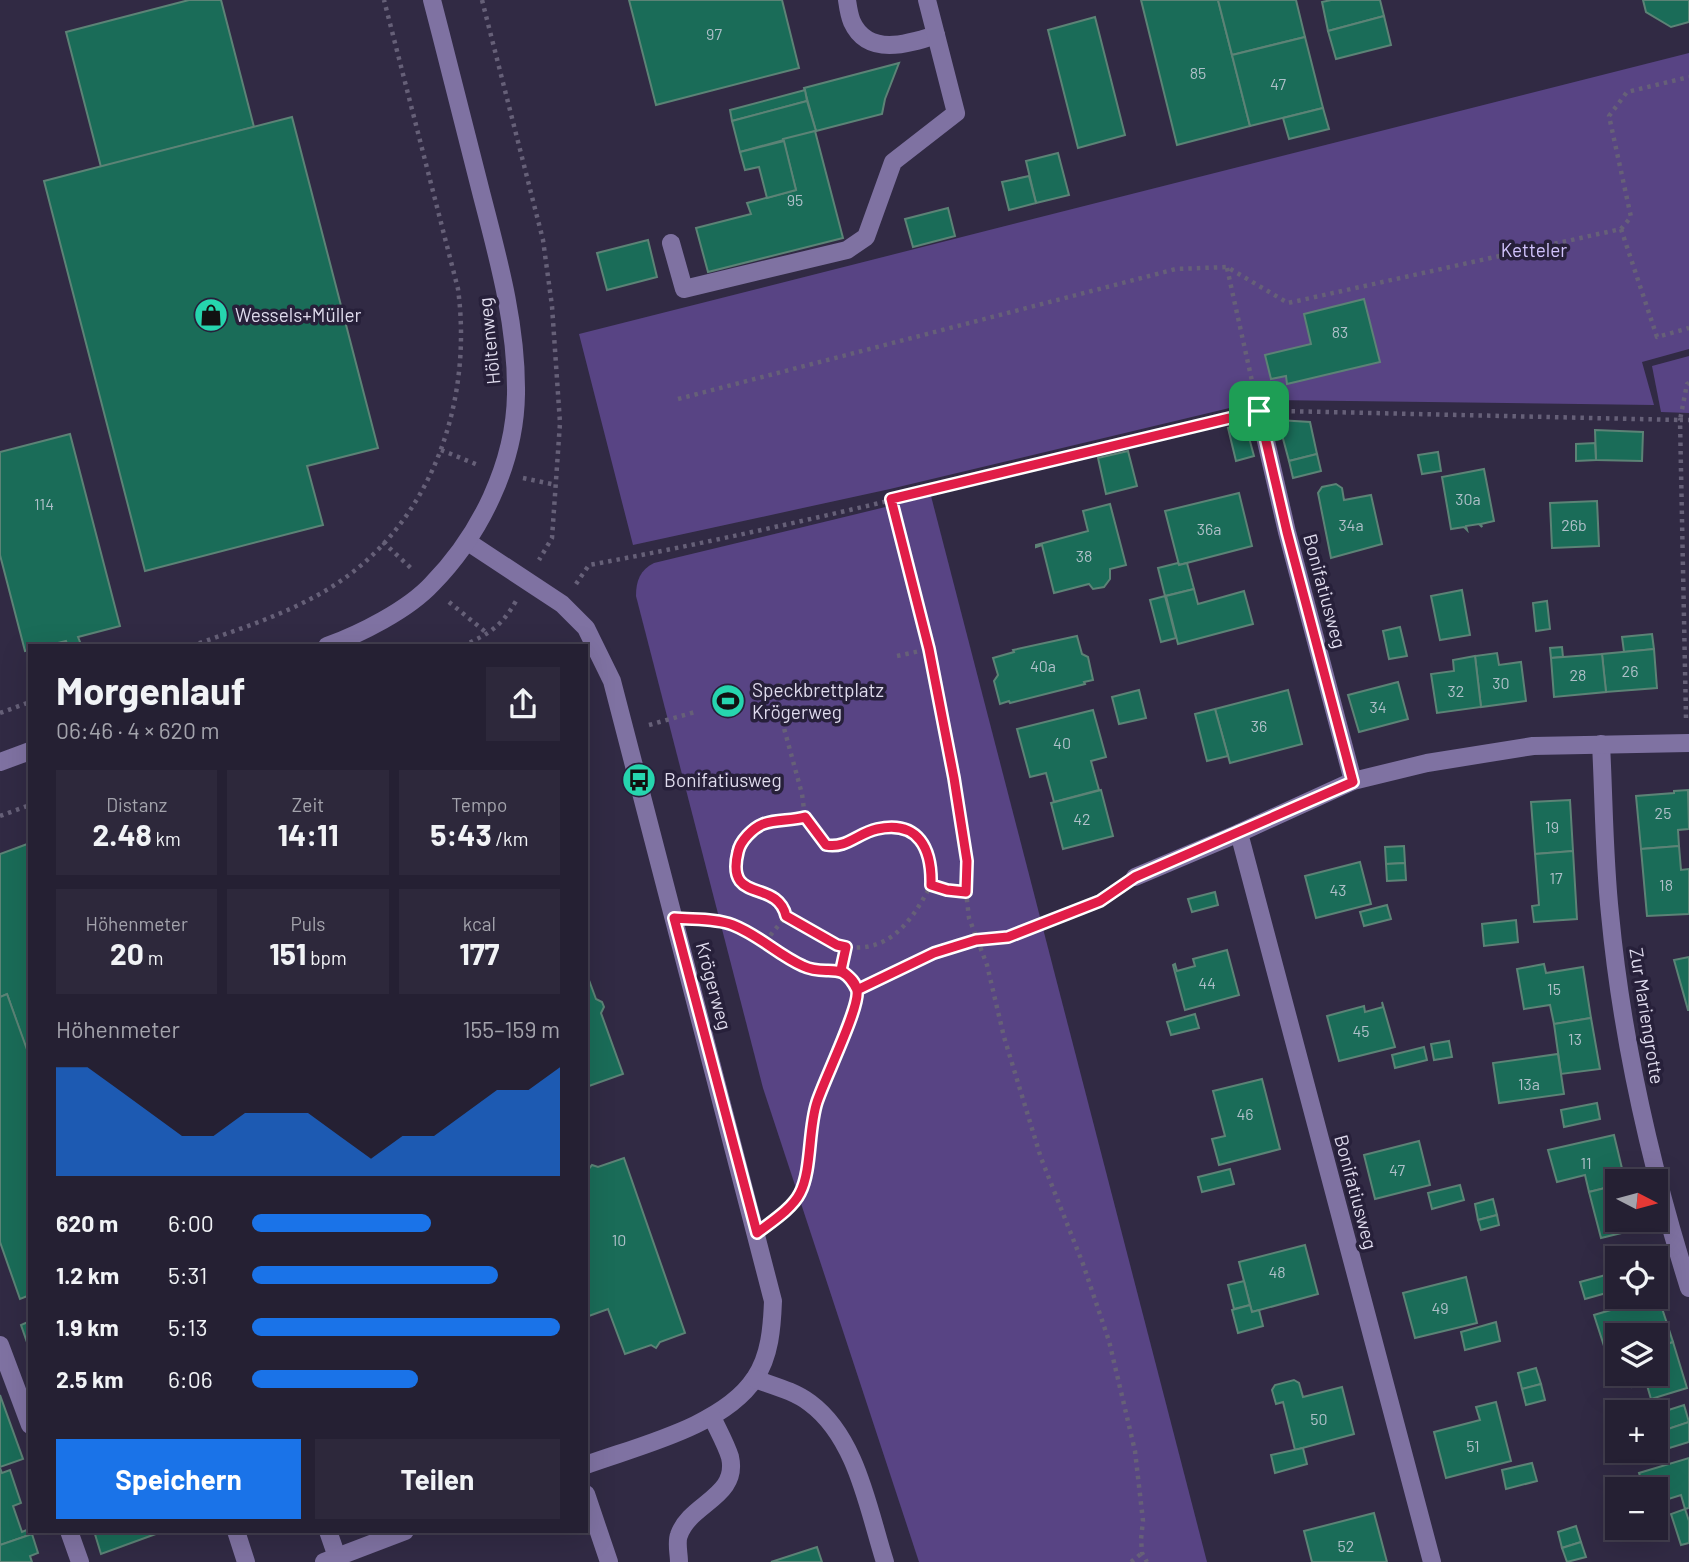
<!DOCTYPE html>
<html lang="de">
<head>
<meta charset="utf-8">
<style>
	body { margin:0; font-family:Barlow,sans-serif; background:#2d283b; color:#f1f3f6; height:100vh; display:flex; flex-direction:column; font-size:26px; white-space:nowrap }
	* { box-sizing:border-box; margin:0 }
	p { font-size:23px; color:#a3a3ac }
	.icon { flex:none; width:38px; height:38px; fill:none; stroke:currentColor; stroke-width:2; stroke-linecap:round; stroke-linejoin:round }
	.map { position:relative; flex:1; overflow:hidden }
	.drawer { position:absolute; left:28px; top:644px; width:560px; height:889px; display:flex; flex-direction:column; background:#252033; border-radius:0px; box-shadow:0 7px 28px #0002,0 0 0 2px #423e4e }
	.drawer>* { flex:none }
	.needle { width:46px; rotate:96deg }
	.tools { position:absolute; left:1605px; top:1169px; display:grid; gap:14px }
	.tools a { display:grid; place-items:center; width:63px; height:63px; border-radius:0px; background:#252033; box-shadow:0 7px 28px #0002,0 0 0 2px #423e4e; font-size:35px }
	.pin { position:absolute; display:grid; place-items:center; width:60px; height:60px; color:#fff; margin:-30px; border-radius:14px; box-shadow:0 4px 10px #0006 }
	.round { display:grid; place-items:center; flex:none; width:74px; height:74px; border-radius:0px; background:#2d283b }
	.overview { display:flex; align-items:center; justify-content:space-between; height:119px; padding:0 28px }
	h1 { font-size:38px; font-weight:700; line-height:52px }
	.metrics { display:grid; grid-template-columns:repeat(3,1fr); gap:10px; height:119px; padding:7px 28px }
	.metrics div { display:grid; align-content:center; border-radius:0px; background:#2d283b; text-align:center }
	.metrics b { font-size:30px; font-weight:700 }
	.metrics small { font-size:19px; font-weight:400 }
	.metrics p { font-size:19px }
	.chart { height:196px; padding:14px 28px }
	.chart p { display:flex; justify-content:space-between }
	.chart svg { width:100%; height:126px; margin-top:7px; fill:#1a73e8; opacity:.7 }
	.action { display:flex; gap:14px; margin-top:auto; padding:14px 28px }
	.action a { flex:1; height:80px; border-radius:0px; background:#1a73e8; color:#fff; font-size:28px; font-weight:700; line-height:80px; text-align:center }
	.action a+a { background:#2d283b; color:#f1f3f6 }
	ul { padding:0 28px; list-style:none; font-size:23px }
	li { display:grid; grid-template-columns:112px 84px 1fr; align-items:center; height:52px }
	li i { height:18px; border-radius:9px; background:#1a73e8 }
	.map>svg:first-child { display:block }
	.green { fill:#584484 }
	.building { fill:#1a6c58; stroke:#5c8376; stroke-width:2 }
	.lines { fill:none; stroke-linecap:round; stroke-linejoin:round }
	.path { stroke:#666078; stroke-width:4.5; stroke-dasharray:3.5 5; stroke-linecap:butt }
	.minor { stroke:#7f72a2; stroke-width:18 }
	.route-casing { stroke:#fff; stroke-width:14 }
	.route { stroke:#e11d48; stroke-width:9 }
	.labels { text-anchor:middle; stroke-width:7; stroke-linejoin:round; paint-order:stroke }
	.number-label { font-size:16px; fill:#aebfc8 }
	.park-label { font-size:19px; fill:#d2c4fd; stroke:#27203a }
	.poi-label { font-size:19px; fill:#dfdbed; stroke:#27203a; text-anchor:start }
	.street-label { font-size:19px; fill:#dfdbed; stroke:#27203a }
</style>
</head>
<body>
<div class="map">
<svg width="1689" height="1562" viewBox="0 0 1689 1562">
	<rect width="100%" height="100%" fill="#312a44"/>
	<g class="green">
		<path d="M1689 53V349L1642 362 1654 405 1263 400 890 489 633 545 579 334Z"/>
		<path d="M1689 356V413L1661 412 1652 366Z"/>
		<path d="M931 496 1207 1562H919L763 1088 636 596C636 581 640 570 654 563Z"/>
	</g>
	<g class="building">
		<path d="M189 0H221L254 127 101 167 66 32Z"/>
		<path d="M629 0H782L799 68 656 105Z"/>
		<path d="M1141 0H1218L1250 126 1177 145Z"/>
		<path d="M1218 0H1296L1305 37 1232 55Z"/>
		<path d="M1331 0H1380L1384 16 1328 31 1322 2Z"/>
		<path d="M1643 0H1689V22L1671 27 1646 12Z"/>
		<path d="M1384 16 1391 45 1336 59 1328 31Z"/>
		<path d="M1095 17 1125 135 1078 148 1048 30Z"/>
		<path d="M1305 37 1323 108 1250 126 1232 55Z"/>
		<path d="M899 63 885 99 882 114 816 131 804 88Z"/>
		<path d="M805 90 807 101 732 121 730 110Z"/>
		<path d="M807 101 816 131 740 152 732 121Z"/>
		<path d="M1323 108 1329 129 1289 139 1283 118Z"/>
		<path d="M292 117 378 448 307 466 323 525 145 571 44 181Z"/>
		<path d="M815 131 843 238 708 272 696 228 751 214 747 203 796 190 783 139Z"/>
		<path d="M784 141 796 190 767 198 759 167 745 170 740 152Z"/>
		<path d="M1058 153 1069 195 1036 203 1026 161Z"/>
		<path d="M1029 176 1036 203 1009 210 1002 182Z"/>
		<path d="M948 208 955 236 913 247 905 219Z"/>
		<path d="M648 240 657 277 607 290 597 253Z"/>
		<path d="M1364 299 1380 362 1287 384 1286 376 1271 379 1265 355 1311 344 1304 314Z"/>
		<path d="M1278 420 1310 422 1317 454 1289 461Z"/>
		<path d="M1245 423 1254 456 1236 461 1228 428Z"/>
		<path d="M1595 430 1643 432 1642 461 1596 460Z"/>
		<path d="M70 434 120 626 78 637 80 642 78 646H68L66 641 46 646H30V650L25 651 0 555V452Z"/>
		<path d="M1595 443 1596 460 1576 461V444Z"/>
		<path d="M1128 451 1137 486 1106 494 1098 458Z"/>
		<path d="M1438 452 1441 471 1422 474 1418 455Z"/>
		<path d="M1317 454 1321 471 1293 478 1289 461Z"/>
		<path d="M1484 469 1494 521 1481 524 1482 527 1479 524 1466 526 1467 530 1464 527 1451 529 1442 477Z"/>
		<path d="M1336 484 1342 488 1344 500 1371 495 1382 544 1331 558 1318 493 1322 487Z"/>
		<path d="M1239 493 1252 546 1179 565 1165 511Z"/>
		<path d="M1597 501 1599 546 1552 548 1550 503Z"/>
		<path d="M1110 504 1126 565 1110 569V579L1104 587 1093 589 1089 584 1054 593 1042 545 1036 547V545L1088 531 1083 511Z"/>
		<path d="M1178 563 1179 565 1187 563 1194 589 1165 596 1158 568Z"/>
		<path d="M1194 589 1198 604 1244 591 1253 624 1178 644 1166 596Z"/>
		<path d="M1462 590 1470 635 1440 640 1431 596Z"/>
		<path d="M1165 596 1176 638 1161 642 1150 600Z"/>
		<path d="M1547 601 1550 629 1536 631 1533 603Z"/>
		<path d="M1400 627 1407 656 1389 659 1383 631Z"/>
		<path d="M1652 634 1654 649 1624 652 1622 637Z"/>
		<path d="M1077 636 1082 654 1088 657 1093 680 1084 682 1085 684 1010 703 1009 701 1000 704 994 681 998 675 993 658 1014 652 1013 650Z"/>
		<path d="M1562 647 1563 657 1551 658 1550 648Z"/>
		<path d="M1654 649 1657 688 1606 692 1602 654Z"/>
		<path d="M1497 653 1499 665 1521 662 1526 701 1481 707 1475 656Z"/>
		<path d="M1602 654 1606 692 1554 697 1551 658Z"/>
		<path d="M1475 656 1481 707 1437 713 1431 674 1454 671 1453 660Z"/>
		<path d="M1398 682 1408 719 1359 732 1348 695Z"/>
		<path d="M1139 690 1146 718 1119 724 1112 697Z"/>
		<path d="M1288 690 1302 744 1230 763 1215 709Z"/>
		<path d="M1215 709 1228 756 1207 761 1195 714Z"/>
		<path d="M1093 710 1106 757 1091 761 1099 790 1054 802 1046 773 1030 777 1017 729Z"/>
		<path d="M1101 790 1113 836 1063 849 1051 803Z"/>
		<path d="M1688 790 1689 829 1678 830 1679 846 1641 849 1636 796 1674 793V791Z"/>
		<path d="M1570 800 1573 851 1535 854 1531 802Z"/>
		<path d="M30 843V1054H28L7 994 0 997V854Z"/>
		<path d="M1404 846 1405 863 1386 864 1385 847Z"/>
		<path d="M1679 846 1681 870 1689 869V914L1647 916 1641 849Z"/>
		<path d="M1573 851 1577 919 1534 922 1532 906 1539 905 1535 854Z"/>
		<path d="M1360 862 1371 904 1316 918 1305 876Z"/>
		<path d="M1405 863 1406 880 1387 881 1386 864Z"/>
		<path d="M1215 892 1218 905 1192 912 1188 899Z"/>
		<path d="M1387 905 1391 919 1364 926 1360 912Z"/>
		<path d="M1516 920 1518 942 1484 946 1482 924Z"/>
		<path d="M1227 950 1239 995 1185 1010 1173 965 1175 964 1177 971 1195 966 1193 959Z"/>
		<path d="M1689 957V1010H1688L1674 960Z"/>
		<path d="M1544 964 1546 973 1583 967 1591 1018 1554 1024 1550 1005 1524 1009 1517 969Z"/>
		<path d="M586 972 596 999 602 1002 604 1007 601 1013 623 1074 586 1087Z"/>
		<path d="M7 994 30 1058V1295L20 1299 0 1242V997Z"/>
		<path d="M1382 1002 1395 1047 1339 1061 1327 1016 1364 1006 1365 1012 1383 1007Z"/>
		<path d="M1195 1014 1199 1028 1171 1035 1167 1022Z"/>
		<path d="M1591 1018 1600 1069 1561 1074 1554 1024Z"/>
		<path d="M1449 1041 1452 1057 1434 1060 1431 1044Z"/>
		<path d="M1424 1047 1427 1060 1395 1068 1392 1055Z"/>
		<path d="M1558 1054 1564 1094 1499 1103 1493 1063Z"/>
		<path d="M1262 1079 1280 1149 1219 1165 1212 1139 1225 1136 1213 1091Z"/>
		<path d="M1597 1103 1600 1119 1564 1127 1561 1110Z"/>
		<path d="M1614 1135 1625 1181H1617V1185L1589 1192 1585 1175 1557 1182 1548 1150Z"/>
		<path d="M1419 1141 1430 1185 1375 1199 1364 1155Z"/>
		<path d="M624 1158 685 1333 660 1342 656 1348 651 1345 625 1354 608 1309 586 1317V1172L592 1165 598 1167Z"/>
		<path d="M1230 1169 1234 1184 1202 1192 1198 1177Z"/>
		<path d="M1460 1185 1464 1200 1432 1209 1428 1193Z"/>
		<path d="M1617 1185V1220H1635L1638 1229 1601 1238 1589 1192Z"/>
		<path d="M1493 1199 1497 1215 1478 1220 1475 1204Z"/>
		<path d="M1497 1215 1499 1225 1481 1230 1478 1220Z"/>
		<path d="M1305 1245 1318 1294 1252 1312 1239 1262Z"/>
		<path d="M1613 1273 1617 1290 1585 1299 1580 1282Z"/>
		<path d="M1466 1277 1477 1323 1415 1338 1403 1293Z"/>
		<path d="M1244 1281 1250 1305 1234 1309 1228 1285Z"/>
		<path d="M1658 1296 1673 1342 1656 1348V1335H1617V1342L1604 1346 1594 1315Z"/>
		<path d="M1250 1305 1252 1312 1259 1310 1263 1326 1238 1333 1232 1310Z"/>
		<path d="M30 1321V1351L21 1325Z"/>
		<path d="M1496 1322 1500 1341 1465 1350 1461 1332Z"/>
		<path d="M1673 1342 1687 1388 1651 1399 1646 1382 1632 1387 1628 1374H1656V1348Z"/>
		<path d="M1536 1368 1541 1384 1522 1389 1518 1373Z"/>
		<path d="M1294 1380 1299 1383 1303 1397 1342 1387 1354 1434 1295 1450 1283 1402 1276 1404 1272 1390 1275 1385Z"/>
		<path d="M1541 1384 1545 1400 1526 1405 1522 1389Z"/>
		<path d="M0 1395 23 1459 0 1467Z"/>
		<path d="M1496 1402 1511 1461 1446 1478 1434 1432 1480 1420 1476 1407Z"/>
		<path d="M1684 1405 1689 1422 1656 1433V1414Z"/>
		<path d="M1689 1422V1442L1653 1453 1652 1451H1656V1433Z"/>
		<path d="M1303 1448 1307 1464 1275 1473 1271 1455Z"/>
		<path d="M1689 1458V1508L1685 1509 1681 1495 1656 1503V1489H1644L1639 1473Z"/>
		<path d="M1532 1463 1537 1481 1506 1489 1502 1470Z"/>
		<path d="M0 1468 2 1473 10 1470 21 1503 13 1506 22 1532 29 1529 32 1534 0 1545Z"/>
		<path d="M1685 1509 1689 1521V1543L1681 1545 1671 1514Z"/>
		<path d="M1374 1513 1387 1562H1312L1304 1531Z"/>
		<path d="M1576 1526 1581 1542 1562 1548 1558 1532Z"/>
		<path d="M94 1531H164L101 1554Z"/>
		<path d="M32 1534 38 1553 30 1556 32 1562H0V1545Z"/>
		<path d="M1581 1542 1586 1557 1567 1562 1562 1548Z"/>
		<path d="M817 1547 822 1562H771Z"/>
	</g>
	<g class="lines">
		<g class="path">
			<path d="M482 0 543 240 552 306 560 423 552 538 539 560"/>
			<path d="M1621 229 1657 337 1689 328"/>
			<path d="M1227 268 1254 390"/>
			<path d="M678 399 1176 269 1227 267 1288 303 1621 229 1631 217 1609 116 1627 92 1689 77"/>
			<path d="M1283 411 1680 420 1687 384 1689 383"/>
			<path d="M441 450 478 465"/>
			<path d="M523 478 556 485"/>
			<path d="M891 499 929 649 954 778 967 861 966 892 969 918 987 965 1004 1037 1041 1158 1083 1264 1109 1341 1135 1451 1143 1521 1141 1539 1142 1553 1147 1562"/>
			<path d="M383 542 413 570"/>
			<path d="M576 584 589 565C806 525 1021 468 1236 416"/>
			<path d="M449 602 488 634"/>
			<path d="M191 646C239 629 289 614 333 586 432 523 473 402 458 289L384 0"/>
			<path d="M462 646C489 634 501 627 516 601"/>
			<path d="M897 656 929 649"/>
			<path d="M773 688 802 794 805 817"/>
			<path d="M761 691 783 684"/>
			<path d="M0 713 30 702"/>
			<path d="M1686 718 1680 420H1689"/>
			<path d="M649 725 695 712"/>
			<path d="M0 816 30 805"/>
			<path d="M931 885C932 849 918 820 877 829 858 833 846 849 826 845L805 817C791 821 776 818 763 824 753 828 740 841 738 852 725 905 777 878 786 916L837 945C887 957 910 924 931 885L947 890 966 892"/>
			<path d="M699 920C750 923 761 946 802 966 815 972 827 967 840 970 849 972 853 982 857 990L934 953 976 940 1008 937 1100 901 1117 890"/>
			<path d="M765 942 786 916"/>
			<path d="M841 970 846 947"/>
			<path d="M776 1217 800 1193 816 1104 853 1014 857 990"/>
			<path d="M1131 1562 1142 1553"/>
		</g>
		<g class="minor">
			<path d="M847 0C848 7 849 15 852 22 868 57 908 44 936 35"/>
			<path d="M671 243 684 289 847 250 866 237 893 162 956 113 927 0"/>
			<path d="M1259 411 1287 532 1353 781"/>
			<path d="M468 542 562 604 586 628 612 681 773 1301C772 1327 770 1356 755 1378 724 1426 638 1446 586 1465"/>
			<path d="M327 646C360 634 408 610 432 584 480 535 515 464 516 394 517 327 499 261 482 196 465 130 449 65 432 0"/>
			<path d="M1601 744C1604 801 1604 858 1610 914 1622 1041 1651 1167 1689 1288"/>
			<path d="M0 762 30 751"/>
			<path d="M1135 877 1239 833"/>
			<path d="M0 1345 30 1425"/>
			<path d="M755 1379C774 1386 794 1391 810 1403 857 1438 868 1509 885 1562"/>
			<path d="M586 1494 609 1562"/>
			<path d="M69 1531 80 1562"/>
			<path d="M236 1531 246 1562"/>
			<path d="M328 1531 337 1557"/>
			<path d="M324 1562 405 1531"/>
			<path d="M679 1562C679 1554 676 1542 679 1535 690 1503 739 1497 730 1457 726 1444 718 1430 712 1417"/>
			<path d="M1432 1562 1239 833 1353 781 1427 763 1533 746 1689 743"/>
		</g>
	</g>
	<g class="lines">
		<g class="route-casing">
			<path id="route" d="M1259 411 891 499 929 649 954 778 967 861 966 892 947 890 931 885C932 849 919 820 877 829 858 833 846 849 826 845L805 817C791 821 776 819 763 824 753 828 740 841 738 852 725 905 777 878 786 916L837 945 846 947 841 970C848 976 856 981 857 991 860 1007 824 1080 817 1102 808 1129 812 1170 800 1193 792 1209 771 1222 757 1233L674 918C693 920 715 918 733 925 759 935 778 955 803 966 828 978 841 958 857 990L934 953 976 940 1008 937 1100 901 1135 877 1353 782 1287 532 1259 411"/>
		</g>
		<use href="#route" class="route"/>
	</g>
	<defs>
		<g id="shop-disc" transform="scale(1.75)"><circle r="9.5" fill="#26d5ae" stroke="#27203a"/><path d="M-5-2.5h2.3a2.7 3.5 0 0 1 5.4 0H5L5.5 6h-11ZM-1.5-2.5h3a1.5 2.3 0 0 0-3 0Z" fill="#111"/></g>
		<g id="stadium-disc" transform="scale(1.75)"><circle r="9.5" fill="#26d5ae" stroke="#27203a"/><path d="M0-5a6.5 5 0 1 0 0 10a6.5 5 0 1 0 0-10ZM-3.5-1.8h7v3.6h-7Z" fill="#111"/></g>
		<g id="bus-disc" transform="scale(1.75)"><circle r="9.5" fill="#26d5ae" stroke="#27203a"/><path d="M-5-6H5V4H4V6H2V4H-2V6H-4V4H-5ZM-3.5-4V0h7V-4ZM-3.5 1.2v1.5H-2V1.2ZM2 1.2v1.5H3.5V1.2Z" fill="#111"/></g>
	</defs>
	<g fill-rule="evenodd">
		<use href="#shop-disc" x="211" y="315"/>
		<use href="#stadium-disc" x="728" y="701"/>
		<use href="#bus-disc" x="639" y="780"/>
	</g>
	<g class="labels">
		<g class="number-label">
			<text x="714" y="40">97</text>
			<text x="1198" y="79">85</text>
			<text x="1278" y="90">47</text>
			<text x="795" y="206">95</text>
			<text x="1340" y="338">83</text>
			<text x="1468" y="505">30a</text>
			<text x="44" y="510">114</text>
			<text x="1351" y="531">34a</text>
			<text x="1574" y="531">26b</text>
			<text x="1209" y="535">36a</text>
			<text x="1084" y="562">38</text>
			<text x="1043" y="672">40a</text>
			<text x="1630" y="677">26</text>
			<text x="1578" y="681">28</text>
			<text x="1501" y="689">30</text>
			<text x="1456" y="697">32</text>
			<text x="1378" y="713">34</text>
			<text x="1259" y="732">36</text>
			<text x="1062" y="749">40</text>
			<text x="1663" y="819">25</text>
			<text x="1082" y="825">42</text>
			<text x="1552" y="833">19</text>
			<text x="1556" y="884">17</text>
			<text x="1666" y="891">18</text>
			<text x="1338" y="896">43</text>
			<text x="1207" y="989">44</text>
			<text x="1554" y="995">15</text>
			<text x="1361" y="1037">45</text>
			<text x="1575" y="1045">13</text>
			<text x="1529" y="1090">13a</text>
			<text x="1245" y="1120">46</text>
			<text x="1586" y="1169">11</text>
			<text x="1397" y="1176">47</text>
			<text x="619" y="1246">10</text>
			<text x="1277" y="1278">48</text>
			<text x="1440" y="1314">49</text>
			<text x="1319" y="1425">50</text>
			<text x="1473" y="1452">51</text>
			<text x="1346" y="1552">52</text>
		</g>
		<g class="park-label">
			<text x="1534" y="257">Ketteler</text>
		</g>
		<g class="poi-label">
			<text x="235" y="322">Wessels+Müller</text>
			<text x="752" y="697">Speckbrettplatz<tspan x="752" dy="22">Krögerweg</tspan></text>
			<text x="664" y="787">Bonifatiusweg</text>
		</g>
		<g class="street-label">
			<text transform="translate(489 341) rotate(-96)" y="7">Höltenweg</text>
			<text transform="translate(1325 591) rotate(75)" y="7">Bonifatiusweg</text>
			<text transform="translate(714 986) rotate(75)" y="7">Krögerweg</text>
			<text transform="translate(1647 1016) rotate(81)" y="7">Zur Mariengrotte</text>
			<text transform="translate(1356 1192) rotate(75)" y="7">Bonifatiusweg</text>
		</g>
	</g>
</svg>
<div class="tools">
<a><svg class="needle" viewBox="-14 -14 28 28"><path d="M0-13l5 13h-10z" fill="#e53935"/><path d="M0 13l5-13h-10z" fill="#a3a3ac"/></svg></a>
<a><svg class="icon" aria-label="locate" viewBox="0 0 24 24"><circle cx="12" cy="12" r="6"/><path d="M12 2v4M12 18v4M2 12h4M18 12h4"/></svg></a>
<a><svg class="icon" aria-label="layers" viewBox="0 0 24 24"><path d="M12 4l9 5-9 5-9-5zM3 14l9 5 9-5"/></svg></a>
<a>+</a>
<a>−</a>
</div>
<div class="pin" style="left:1259px;top:411px;background:#1e9e55"><svg class="icon" aria-label="arrive" viewBox="0 0 24 24"><path d="M6 21V4h12l-3 4 3 4H6"/></svg></div>
<section class="drawer">
<div class="overview"><div><h1>Morgenlauf</h1><p>06:46 · 4 × 620 m</p></div><a class="round"><svg class="icon" aria-label="share" viewBox="0 0 24 24"><path d="M12 15V3M7 8l5-5 5 5M5 13v7h14v-7"/></svg></a></div>
<div class="metrics">
<div><p>Distanz</p><b>2.48<small> km</small></b></div>
<div><p>Zeit</p><b>14:11</b></div>
<div><p>Tempo</p><b>5:43<small> /km</small></b></div>
</div>
<div class="metrics">
<div><p>Höhenmeter</p><b>20<small> m</small></b></div>
<div><p>Puls</p><b>151<small> bpm</small></b></div>
<div><p>kcal</p><b>177</b></div>
</div>
<div class="chart"><p><span>Höhenmeter</span>155–159 m</p>
<svg viewBox="0 0 160 44" preserveAspectRatio="none"><path d="M0 44V6L10 6L20 14L30 22L40 30L50 30L60 22L70 22L80 22L90 30L100 38L110 30L120 30L130 22L140 14L150 14L160 6V44z"/></svg>
</div>
<ul>
<li><b>620 m</b>6:00<i style="width:58%"></i></li>
<li><b>1.2 km</b>5:31<i style="width:80%"></i></li>
<li><b>1.9 km</b>5:13<i style="width:100%"></i></li>
<li><b>2.5 km</b>6:06<i style="width:54%"></i></li>
</ul>
<div class="action"><a>Speichern</a><a>Teilen</a></div>
</section>
</div>
</body>
</html>
